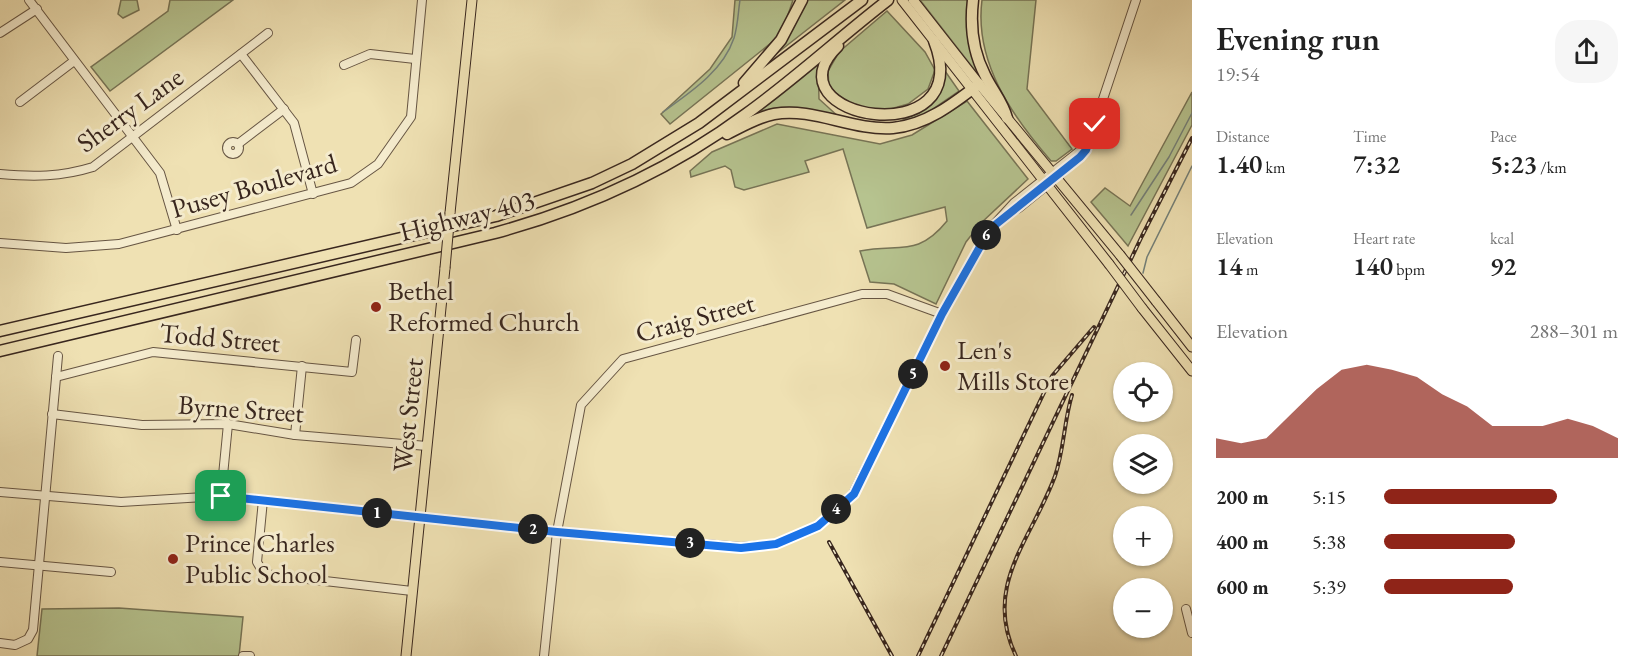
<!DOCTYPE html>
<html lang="en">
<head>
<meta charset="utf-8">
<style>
	body { margin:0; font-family:"EB Garamond",serif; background:#f6f6f6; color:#222; height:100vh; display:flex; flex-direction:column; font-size:22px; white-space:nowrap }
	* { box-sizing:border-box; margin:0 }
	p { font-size:20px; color:#767676 }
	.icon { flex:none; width:33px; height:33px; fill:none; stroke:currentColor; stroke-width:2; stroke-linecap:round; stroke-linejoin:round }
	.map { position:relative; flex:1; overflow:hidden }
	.sheet { display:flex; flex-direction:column; background:#fff; width:450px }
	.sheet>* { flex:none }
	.fabs { position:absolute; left:1113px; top:362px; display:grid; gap:12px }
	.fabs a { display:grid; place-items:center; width:60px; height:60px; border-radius:50%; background:#fff; box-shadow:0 2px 4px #0004; font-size:30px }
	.pin { position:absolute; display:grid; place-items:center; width:51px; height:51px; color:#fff; margin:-26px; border-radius:12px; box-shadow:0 3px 9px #0006 }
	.km { position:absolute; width:30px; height:30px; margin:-15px; border-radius:50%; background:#222; color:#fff; font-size:16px; line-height:30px; text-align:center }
	.round { display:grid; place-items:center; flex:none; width:63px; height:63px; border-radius:24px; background:#f6f6f6 }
	.overview { display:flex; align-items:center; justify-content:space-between; height:102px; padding:0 24px }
	h1 { font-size:33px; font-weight:600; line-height:45px }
	.figures { display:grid; grid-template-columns:repeat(3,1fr); gap:9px; height:102px; padding:6px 24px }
	.figures div { display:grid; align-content:center }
	.figures b { font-size:26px; font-weight:600 }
	.figures small { font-size:16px; font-weight:400 }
	.figures p { font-size:16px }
	.chart { height:168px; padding:12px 24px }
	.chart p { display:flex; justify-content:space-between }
	.chart svg { width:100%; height:108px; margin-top:6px; fill:#8f2418; opacity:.7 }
	ul { padding:0 24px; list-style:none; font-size:20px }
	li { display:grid; grid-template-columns:96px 72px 1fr; align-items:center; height:45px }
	li i { height:15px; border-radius:8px; background:#8f2418 }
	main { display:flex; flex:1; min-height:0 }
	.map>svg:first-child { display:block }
	.green { fill:#b6c38f; stroke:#777456; stroke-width:1.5 }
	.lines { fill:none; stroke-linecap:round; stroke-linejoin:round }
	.stream { stroke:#748079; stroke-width:1.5 }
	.minor-casing { stroke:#665543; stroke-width:10 }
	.major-casing { stroke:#38261e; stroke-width:11 }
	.highway-casing { stroke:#38261e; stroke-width:13 }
	.minor { stroke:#f5ecce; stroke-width:8 }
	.major { stroke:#efe1b3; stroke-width:9 }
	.highway { stroke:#efe1b3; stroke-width:10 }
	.rail-casing { stroke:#38261e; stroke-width:4 }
	.rail { stroke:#f5ecce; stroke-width:1.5; stroke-dasharray:4.5; stroke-linecap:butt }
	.major-bridge-casing { stroke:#38261e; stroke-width:11; stroke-linecap:butt }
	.major-bridge { stroke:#efe1b3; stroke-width:9 }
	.route-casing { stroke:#fff; stroke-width:12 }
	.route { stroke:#1a73e8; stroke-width:8 }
	.poi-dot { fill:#8f2418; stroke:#f5ecce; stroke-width:2 }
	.labels { text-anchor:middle; stroke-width:6; stroke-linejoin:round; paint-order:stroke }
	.street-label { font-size:27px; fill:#38261e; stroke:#f5ecce }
	.poi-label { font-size:27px; fill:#38261e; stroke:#f5ecce; text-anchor:start }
</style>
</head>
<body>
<main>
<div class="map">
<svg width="1192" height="656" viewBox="0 0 1192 656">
	<rect width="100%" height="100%" fill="#efe1b3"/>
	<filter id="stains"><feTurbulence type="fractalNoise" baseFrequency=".00333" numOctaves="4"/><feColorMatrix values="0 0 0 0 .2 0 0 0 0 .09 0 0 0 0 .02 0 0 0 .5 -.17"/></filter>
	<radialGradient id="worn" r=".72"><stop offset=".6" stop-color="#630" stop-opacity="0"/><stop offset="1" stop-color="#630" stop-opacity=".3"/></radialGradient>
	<g class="green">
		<path d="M121 0H137L139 10 123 18 118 14Z"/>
		<path d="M170 0H233L110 91 91 67 168 11Z"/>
		<path d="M735 0H793L781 35 670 124 661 114 710 69 732 37Z"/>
		<path d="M805 0H845L776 54Z"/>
		<path d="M920 0H968L984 82Z"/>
		<path d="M982 0H1036L1027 89 1072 149 1056 161H1051C1012 116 974 62 982 0Z"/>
		<path d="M887 11 925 52 935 70 928 89 908 104 887 110 858 109 829 88 828 71 839 52Z"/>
		<path d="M818 62 819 99 840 118C801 106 788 103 749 114Z"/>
		<path d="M945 71 959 91 924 115 899 122C924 110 938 98 945 71Z"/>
		<path d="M1192 92V125L1128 246 1091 202 1105 188 1130 206Z"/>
		<path d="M967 101 1028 179 980 224 966 242 936 304 894 284 870 282 860 251C899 243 917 258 947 221L945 207 867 228 843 149 805 161 809 172 744 190 735 187 731 170 725 166 691 177 690 171 712 152 777 124 880 144 912 135Z"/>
		<path d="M119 608 243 617 239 656H37L42 609Z"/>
	</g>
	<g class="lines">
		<g class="stream">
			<path d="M663 112C691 92 723 71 734 38 738 25 738 13 740 0"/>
			<path d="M1131 215 1169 157 1192 113"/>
			<path d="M1143 273 1147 257 1192 166"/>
		</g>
		<g class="minor-casing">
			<g id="minor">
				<path d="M29 0 160 173 177 230"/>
				<path d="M0 33 37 9"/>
				<path d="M241 54 294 123 313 194"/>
				<path d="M344 65 370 54 415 59"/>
				<path d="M20 102 74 61"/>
				<circle cx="233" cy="148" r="6"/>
				<path d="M238 144 284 109"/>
				<path d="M0 174C33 177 61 177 93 167L268 33"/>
				<path d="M1006 214 1019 208 1057 177 1086 150 1136 0"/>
				<path d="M0 243 66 248 119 244 351 183 378 164 411 117 422 0"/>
				<path d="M56 377 153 352 352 372 356 340"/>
				<path d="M52 414 142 425 228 424 295 435 427 446"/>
				<path d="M295 435 302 366"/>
				<path d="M0 492 121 502 221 496 557 532 741 547 776 544 818 526 853 494 942 314 990 229 1014 203 1081 150H1086"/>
				<path d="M221 496 228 424"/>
				<path d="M263 500 257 562 264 574 412 591"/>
				<path d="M0 562 111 572"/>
				<path d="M1186 609 1192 633"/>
				<path d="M0 643 15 645 28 639 33 630 58 356"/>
				<path d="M243 656H250"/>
				<path d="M544 656 557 532 581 405 623 359 862 294H887L942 314"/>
			</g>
		</g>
		<g class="major-casing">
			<g id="major">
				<path d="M902 0 1109 264"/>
				<path d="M913 0 979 84 1120 255"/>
				<path d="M450 213 472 0"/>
				<path d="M1156 301 1192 347"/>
				<path d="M1142 308 1192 371"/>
				<path d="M406 656 445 268"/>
			</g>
		</g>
		<g class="highway-casing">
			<g id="highway">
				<path d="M973 0C970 25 973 52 985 75 992 90 1003 102 1007 118"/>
				<path d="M838 46C763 119 979 156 934 41"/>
				<path d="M744 83 781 40 802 0"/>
				<path d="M727 134C741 127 758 117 774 114 814 107 852 131 893 128 926 125 953 104 979 84"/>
				<path d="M0 331 496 216 592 183 632 164 699 123 862 0"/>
				<path d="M0 351 495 233C587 208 669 171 746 114 795 79 840 37 888 0"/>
			</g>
		</g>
		<use href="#minor" class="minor"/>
		<use href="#major" class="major"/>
		<use href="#highway" class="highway"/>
		<g class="rail-casing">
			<g id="rail">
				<path d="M829 542 892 656"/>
				<path d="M918 656 1052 376 1094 327"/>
				<path d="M941 656 1142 236 1192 138"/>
				<path d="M1016 656C982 586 1032 539 1055 476 1064 450 1064 421 1072 395"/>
			</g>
		</g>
		<use href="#rail" class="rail"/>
		<g class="major-bridge-casing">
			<g id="major-bridge">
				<path d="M1120 255 1156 301"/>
				<path d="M1109 264 1142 308"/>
				<path d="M445 268 450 213"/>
			</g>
		</g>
		<use href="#major-bridge" class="major-bridge"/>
	</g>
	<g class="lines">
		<g class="route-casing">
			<path id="route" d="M221 496 557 532 741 548 776 544 818 526 854 494 942 314 990 229 1080 157 1086 150 1095 124"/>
		</g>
		<use href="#route" class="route"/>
	</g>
	<g class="poi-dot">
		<circle cx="376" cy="307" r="6"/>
		<circle cx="945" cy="366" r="6"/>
		<circle cx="173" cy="559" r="6"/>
	</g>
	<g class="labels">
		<g class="street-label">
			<text transform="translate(130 110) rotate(-36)" y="9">Sherry Lane</text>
			<text transform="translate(254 186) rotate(-16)" y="9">Pusey Boulevard</text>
			<text transform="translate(467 216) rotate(-14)" y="9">Highway 403</text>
			<text transform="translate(695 318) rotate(-15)" y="9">Craig Street</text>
			<text transform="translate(220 338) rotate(5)" y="9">Todd Street</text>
			<text transform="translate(241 409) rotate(4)" y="9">Byrne Street</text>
			<text transform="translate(408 415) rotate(-84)" y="9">West Street</text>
		</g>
		<g class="poi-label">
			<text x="388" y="300">Bethel<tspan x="388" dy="31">Reformed Church</tspan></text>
			<text x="957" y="359">Len's<tspan x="957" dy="31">Mills Store</tspan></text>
			<text x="185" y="552">Prince Charles<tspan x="185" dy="31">Public School</tspan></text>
		</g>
	</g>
	<rect width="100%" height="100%" filter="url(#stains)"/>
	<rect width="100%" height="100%" fill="url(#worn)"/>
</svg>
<div class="fabs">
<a><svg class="icon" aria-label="locate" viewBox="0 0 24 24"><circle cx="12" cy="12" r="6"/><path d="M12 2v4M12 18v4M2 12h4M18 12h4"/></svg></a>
<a><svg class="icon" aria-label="layers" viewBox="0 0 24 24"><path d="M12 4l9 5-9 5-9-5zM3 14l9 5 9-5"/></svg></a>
<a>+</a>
<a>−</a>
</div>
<div class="pin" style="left:221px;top:496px;background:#1e9e55"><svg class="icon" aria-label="arrive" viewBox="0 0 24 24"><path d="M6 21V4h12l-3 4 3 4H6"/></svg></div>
<div class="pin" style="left:1095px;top:124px;background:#d93025"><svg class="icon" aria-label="check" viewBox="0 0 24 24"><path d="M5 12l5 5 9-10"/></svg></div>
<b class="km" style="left:377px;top:513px">1</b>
<b class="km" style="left:533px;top:529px">2</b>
<b class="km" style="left:690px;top:543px">3</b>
<b class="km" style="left:836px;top:509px">4</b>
<b class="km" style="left:913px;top:374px">5</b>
<b class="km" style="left:986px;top:235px">6</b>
</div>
<section class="sheet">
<div class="overview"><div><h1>Evening run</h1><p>19:54</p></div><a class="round"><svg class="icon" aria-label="share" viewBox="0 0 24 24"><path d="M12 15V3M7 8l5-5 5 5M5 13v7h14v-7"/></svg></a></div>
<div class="figures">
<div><p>Distance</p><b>1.40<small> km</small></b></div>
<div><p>Time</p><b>7:32</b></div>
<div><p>Pace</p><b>5:23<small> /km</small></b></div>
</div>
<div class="figures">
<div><p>Elevation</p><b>14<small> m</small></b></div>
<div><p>Heart rate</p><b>140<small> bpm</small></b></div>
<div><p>kcal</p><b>92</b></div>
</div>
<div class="chart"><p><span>Elevation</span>288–301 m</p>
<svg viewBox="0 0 160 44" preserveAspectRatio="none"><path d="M0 44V36L10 38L20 36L30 26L40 16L50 8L60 6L70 8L80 11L90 18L100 23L110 31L120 31L130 31L140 28L150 31L160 36V44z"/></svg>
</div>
<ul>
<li><b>200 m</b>5:15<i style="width:74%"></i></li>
<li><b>400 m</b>5:38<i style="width:56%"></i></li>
<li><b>600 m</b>5:39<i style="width:55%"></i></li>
</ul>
</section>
</main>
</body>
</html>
